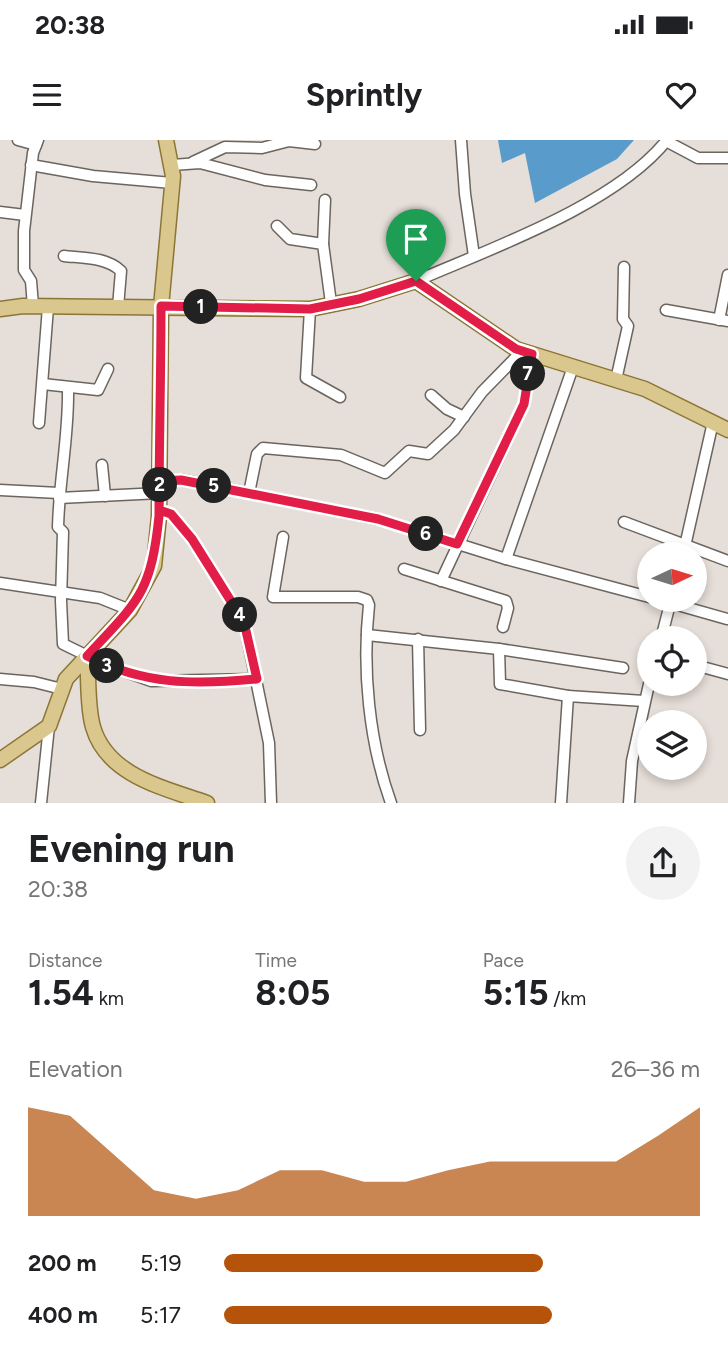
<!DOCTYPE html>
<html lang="en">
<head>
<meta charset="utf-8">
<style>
	body { margin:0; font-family:Figtree,sans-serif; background:#f2f2f2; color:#202124; height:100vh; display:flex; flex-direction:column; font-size:26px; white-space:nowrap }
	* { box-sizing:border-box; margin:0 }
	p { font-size:23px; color:#757577 }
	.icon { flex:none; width:38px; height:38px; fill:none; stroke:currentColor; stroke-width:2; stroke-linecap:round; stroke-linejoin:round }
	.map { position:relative; height:663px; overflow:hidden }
	.details { display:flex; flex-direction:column; background:#fff; flex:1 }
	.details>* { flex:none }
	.needle { width:46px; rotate:86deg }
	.controls { position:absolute; left:637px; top:402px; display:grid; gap:14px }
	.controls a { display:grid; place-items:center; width:70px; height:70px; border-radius:50%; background:#fff; box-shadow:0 4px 10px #0003; font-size:35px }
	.pin { position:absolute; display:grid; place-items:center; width:60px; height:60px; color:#fff; margin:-72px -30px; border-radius:50% 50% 50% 0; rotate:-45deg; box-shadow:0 0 7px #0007 }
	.pin .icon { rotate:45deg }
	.km { position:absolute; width:35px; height:35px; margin:-18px; border-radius:50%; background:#222; color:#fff; font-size:19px; line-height:35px; text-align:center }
	.round { display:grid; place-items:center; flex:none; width:74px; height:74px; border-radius:37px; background:#f2f2f2 }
	.head { display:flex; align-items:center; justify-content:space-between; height:119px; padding:0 28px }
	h1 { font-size:38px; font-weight:700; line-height:52px }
	.stats { display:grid; grid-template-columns:repeat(3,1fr); gap:10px; height:119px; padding:7px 28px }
	.stats div { display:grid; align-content:center }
	.stats b { font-size:35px; font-weight:700 }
	.stats small { font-size:19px; font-weight:400 }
	.stats p { font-size:19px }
	.chart { height:196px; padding:14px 28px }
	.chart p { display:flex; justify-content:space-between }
	.chart svg { width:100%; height:126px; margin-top:7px; fill:#b45309; opacity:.7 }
	ul { padding:0 28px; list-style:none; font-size:23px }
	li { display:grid; grid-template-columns:112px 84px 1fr; align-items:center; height:52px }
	li i { height:18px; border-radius:9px; background:#b45309 }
	.status { display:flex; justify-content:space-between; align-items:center; height:49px; padding:0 35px; background:#fff; direction:ltr }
	.status svg { height:19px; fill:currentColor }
	header { display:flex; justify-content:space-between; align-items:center; height:91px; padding:0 28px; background:#fff; font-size:32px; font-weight:700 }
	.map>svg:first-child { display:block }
	.water { fill:#599bca }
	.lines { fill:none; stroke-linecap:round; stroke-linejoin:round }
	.minor-casing { stroke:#6b655f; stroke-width:13 }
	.major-casing { stroke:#8b7636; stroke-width:17 }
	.minor { stroke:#fff; stroke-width:10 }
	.major { stroke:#dac78d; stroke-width:14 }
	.route-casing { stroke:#fff; stroke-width:14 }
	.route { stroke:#e11d48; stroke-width:9 }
</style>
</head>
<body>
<div class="status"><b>20:38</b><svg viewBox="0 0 49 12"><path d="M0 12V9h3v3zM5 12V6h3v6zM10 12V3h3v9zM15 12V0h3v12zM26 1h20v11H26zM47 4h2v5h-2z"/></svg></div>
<header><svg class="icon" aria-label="menu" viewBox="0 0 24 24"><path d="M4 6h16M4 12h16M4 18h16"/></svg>Sprintly<svg class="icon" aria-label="heart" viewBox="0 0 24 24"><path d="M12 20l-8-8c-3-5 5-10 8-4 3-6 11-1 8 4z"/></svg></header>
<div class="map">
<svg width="728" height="663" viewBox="0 0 728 663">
	<rect width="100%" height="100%" fill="#e6ded8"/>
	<path class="water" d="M498 0H634L617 19 535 63 525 13 502 23Z"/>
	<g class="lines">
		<g class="minor-casing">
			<g id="minor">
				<path d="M18 0 36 5"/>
				<path d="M461 0 465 54 474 116"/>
				<path d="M666 1 698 18H728"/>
				<path d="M193 22 225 7 262 8 289 1 315 4"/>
				<path d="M31 25 93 36 172 43"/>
				<path d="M172 25 200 23 265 40 311 45"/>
				<path d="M0 72 25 75"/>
				<path d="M277 86 290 99 323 104 331 163"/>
				<path d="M323 104 325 60"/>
				<path d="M64 116C83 118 107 117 121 131L118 167"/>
				<path d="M416 141C492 108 615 65 667 0"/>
				<path d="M33 166 31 141 24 130V91L33 13 38 0"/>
				<path d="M310 169 306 238 340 257"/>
				<path d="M666 170 728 181"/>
				<path d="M719 180 728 135"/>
				<path d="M616 240 628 186 623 179 624 127"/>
				<path d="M43 244 98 250 108 229"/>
				<path d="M68 249C69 295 59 341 58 387L63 392 61 461 63 504 106 525 151 541 257 539"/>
				<path d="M431 255 447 269 464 277"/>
				<path d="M39 283 48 167"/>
				<path d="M102 325 105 356"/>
				<path d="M160 341 182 340 378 379 506 419 649 457"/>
				<path d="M0 350 59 353"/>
				<path d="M249 353 257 314 263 308 341 315 385 333 409 311 428 314 454 290 482 252 522 211"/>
				<path d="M59 358 160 353"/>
				<path d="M159 370 171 374 192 399 244 482 269 603 271 663"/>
				<path d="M624 382 728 421"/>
				<path d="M283 397 273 457H358L367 460 369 465C362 529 369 602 391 663"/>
				<path d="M683 415 713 282"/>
				<path d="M506 419 573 227"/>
				<path d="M404 429 506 461 508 468 503 487"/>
				<path d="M441 441 524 264 532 214"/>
				<path d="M0 443 100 458 130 470"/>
				<path d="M660 460 727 479"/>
				<path d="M367 495 499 509 623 528"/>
				<path d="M418 499 420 590"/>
				<path d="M661 499 671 460"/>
				<path d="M499 509 500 544 568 556"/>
				<path d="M695 525 728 534"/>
				<path d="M0 539 34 542 62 549"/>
				<path d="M41 663 49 586"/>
				<path d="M561 663 568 556 644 561"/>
				<path d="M629 663 632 621 649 544"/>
			</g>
		</g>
		<g class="major-casing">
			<g id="major">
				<path d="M0 169 23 166 310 169 359 159 416 141 516 209 645 249 728 290"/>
				<path d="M87 517C89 539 87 566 93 587 107 636 165 648 207 663"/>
				<path d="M0 620 49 586 66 539 130 470 154 426 159 376 161 167 173 36 166 0"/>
			</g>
		</g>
		<use href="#minor" class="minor"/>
		<use href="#major" class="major"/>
	</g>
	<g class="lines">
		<g class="route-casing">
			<path id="route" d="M416 141 359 159 310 169 161 166C161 236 159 306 159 376 151 454 138 461 87 516 145 545 193 545 257 539L244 482 192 399 171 374 159 370 160 341 181 340 378 379 457 404 524 264 532 214 516 209 416 141"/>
		</g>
		<use href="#route" class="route"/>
	</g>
</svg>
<div class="controls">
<a><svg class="needle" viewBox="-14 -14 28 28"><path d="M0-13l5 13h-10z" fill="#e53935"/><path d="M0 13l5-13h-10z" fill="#757577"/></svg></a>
<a><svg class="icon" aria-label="locate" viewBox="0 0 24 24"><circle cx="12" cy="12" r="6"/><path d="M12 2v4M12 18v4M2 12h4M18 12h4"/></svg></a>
<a><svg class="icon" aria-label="layers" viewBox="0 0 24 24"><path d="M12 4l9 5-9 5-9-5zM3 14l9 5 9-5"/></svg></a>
</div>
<div class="pin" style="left:416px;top:141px;background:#1e9e55"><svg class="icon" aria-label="arrive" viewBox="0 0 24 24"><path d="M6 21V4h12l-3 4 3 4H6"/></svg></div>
<b class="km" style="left:201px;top:167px">1</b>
<b class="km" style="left:160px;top:345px">2</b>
<b class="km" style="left:107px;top:526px">3</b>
<b class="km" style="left:240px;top:475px">4</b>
<b class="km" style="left:214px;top:346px">5</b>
<b class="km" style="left:426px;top:394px">6</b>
<b class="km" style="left:528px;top:234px">7</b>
</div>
<section class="details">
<div class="head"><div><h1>Evening run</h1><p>20:38</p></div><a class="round"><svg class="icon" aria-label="share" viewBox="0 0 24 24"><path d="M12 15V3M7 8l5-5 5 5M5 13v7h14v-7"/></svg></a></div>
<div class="stats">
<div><p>Distance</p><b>1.54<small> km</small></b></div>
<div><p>Time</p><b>8:05</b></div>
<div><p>Pace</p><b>5:15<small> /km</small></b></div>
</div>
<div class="chart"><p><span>Elevation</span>26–36 m</p>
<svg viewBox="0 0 160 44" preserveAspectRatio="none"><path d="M0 44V6L10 9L20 22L30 35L40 38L50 35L60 28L70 28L80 32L90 32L100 28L110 25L120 25L130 25L140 25L150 16L160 6V44z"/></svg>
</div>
<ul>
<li><b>200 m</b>5:19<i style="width:67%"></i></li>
<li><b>400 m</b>5:17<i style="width:69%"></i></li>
</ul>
</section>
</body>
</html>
